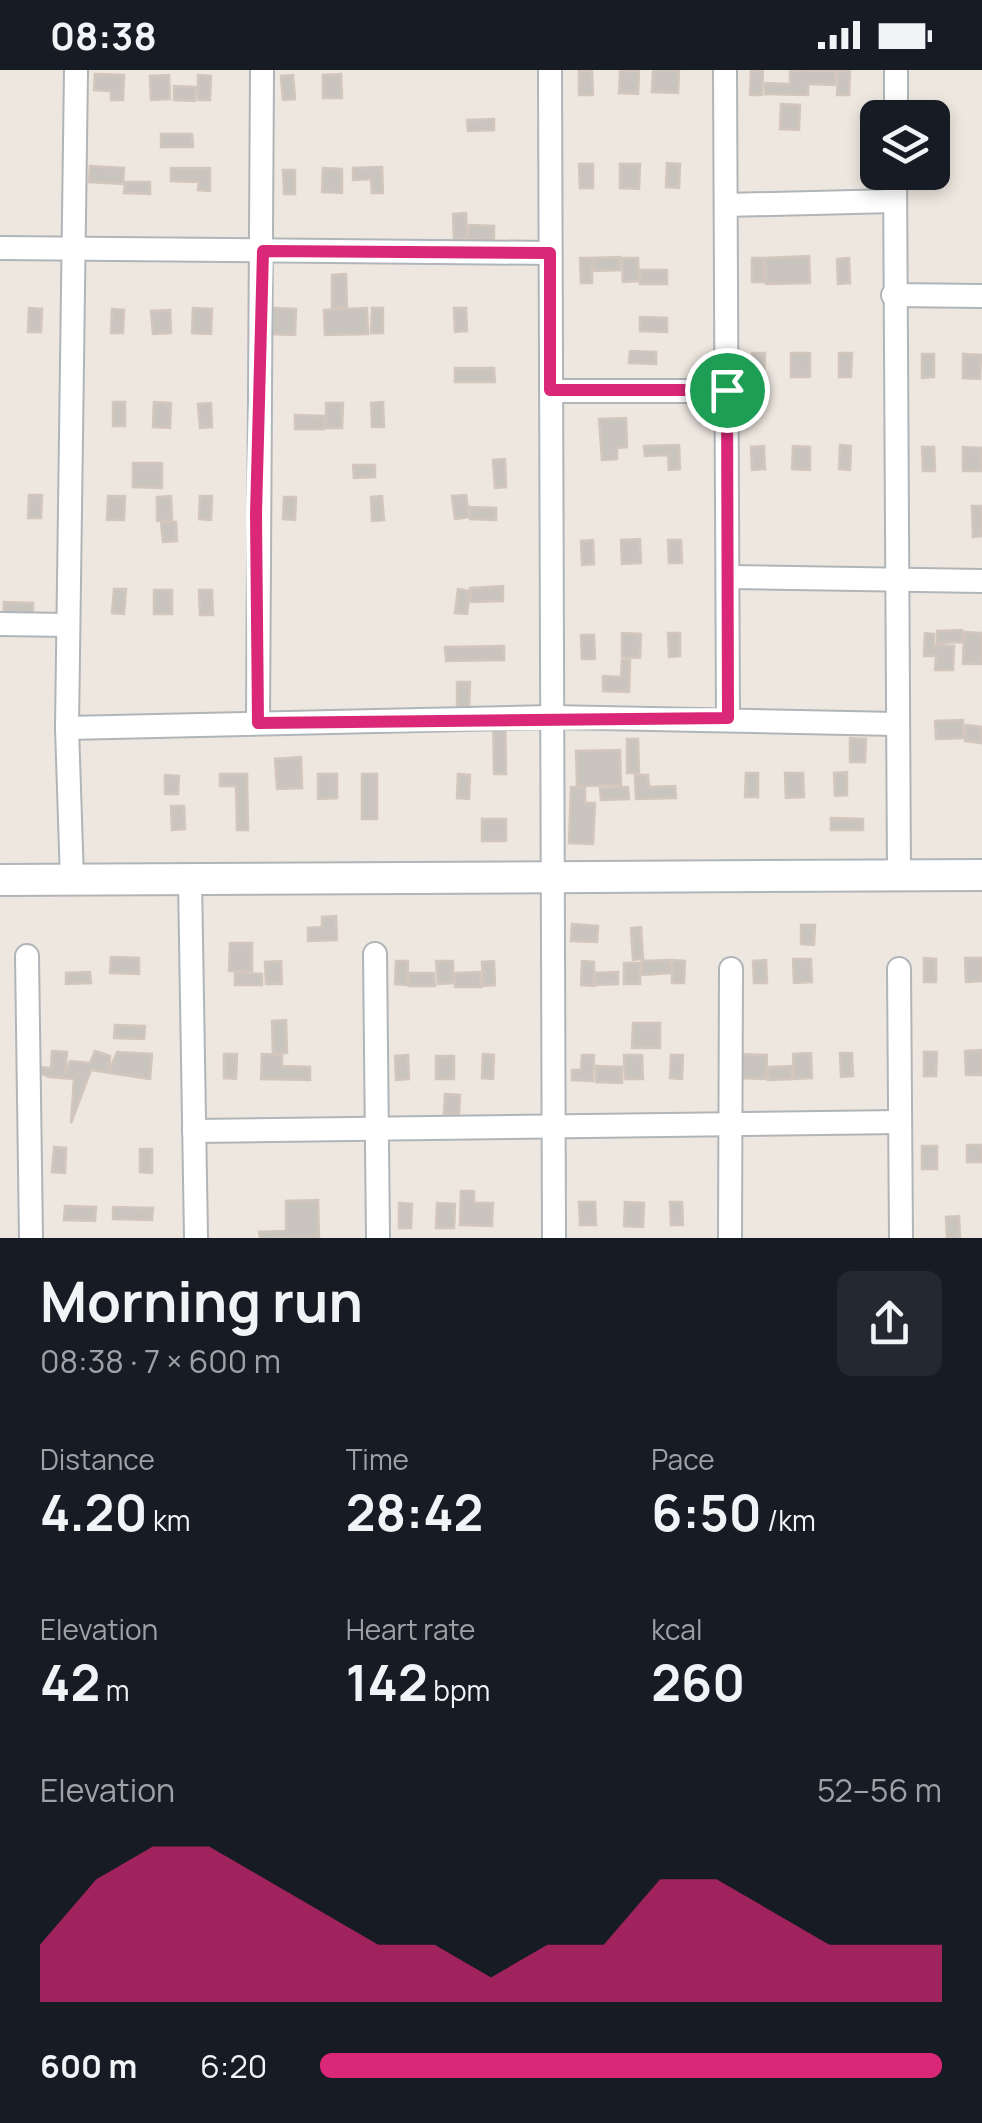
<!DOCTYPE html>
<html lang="en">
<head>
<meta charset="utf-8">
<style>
	body { margin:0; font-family:Manrope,sans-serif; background:#242831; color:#f1f3f6; height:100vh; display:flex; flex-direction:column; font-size:38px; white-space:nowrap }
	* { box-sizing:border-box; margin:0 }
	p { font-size:32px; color:#9ea1a6 }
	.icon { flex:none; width:55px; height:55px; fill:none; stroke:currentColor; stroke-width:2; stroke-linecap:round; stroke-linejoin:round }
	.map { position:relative; height:1168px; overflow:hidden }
	.panel { display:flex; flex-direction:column; background:#171b24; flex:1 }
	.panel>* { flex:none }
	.fabs { position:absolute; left:860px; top:30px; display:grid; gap:20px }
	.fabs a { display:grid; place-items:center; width:90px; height:90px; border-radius:15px; background:#171b24; box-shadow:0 5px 15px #0003; font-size:50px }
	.pin { position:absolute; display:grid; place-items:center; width:85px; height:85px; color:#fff; margin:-42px; border:5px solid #fff; border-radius:50%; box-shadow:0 2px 10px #0007 }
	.round { display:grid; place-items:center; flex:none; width:105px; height:105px; border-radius:15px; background:#242831 }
	.headline { display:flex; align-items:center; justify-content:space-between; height:170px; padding:0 40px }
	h1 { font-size:55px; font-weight:700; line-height:75px }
	.stats { display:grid; grid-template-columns:repeat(3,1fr); gap:15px; height:170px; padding:10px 40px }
	.stats div { display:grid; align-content:center }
	.stats b { font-size:50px; font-weight:700 }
	.stats small { font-size:28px; font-weight:400 }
	.stats p { font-size:28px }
	.chart { height:280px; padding:20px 40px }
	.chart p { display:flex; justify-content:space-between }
	.chart svg { width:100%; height:180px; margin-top:10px; fill:#db2777; opacity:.7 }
	ul { padding:0 40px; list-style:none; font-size:32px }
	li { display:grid; grid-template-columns:160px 120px 1fr; align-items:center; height:75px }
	li i { height:25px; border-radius:12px; background:#db2777 }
	.status { display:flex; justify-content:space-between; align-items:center; height:70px; padding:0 50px; background:#171b24; direction:ltr }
	.status svg { height:28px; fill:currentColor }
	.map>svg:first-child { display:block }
	.building { fill:#cac4be; stroke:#d3c7bd; stroke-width:2.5 }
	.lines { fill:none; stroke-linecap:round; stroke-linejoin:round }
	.minor-casing { stroke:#b0b5b9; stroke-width:26 }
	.tertiary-casing { stroke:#b0b5b9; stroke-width:34 }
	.minor { stroke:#fff; stroke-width:22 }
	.tertiary { stroke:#fff; stroke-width:30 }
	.route-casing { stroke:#fff; stroke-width:20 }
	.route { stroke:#db2777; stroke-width:12 }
</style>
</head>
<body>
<div class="status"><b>08:38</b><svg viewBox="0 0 49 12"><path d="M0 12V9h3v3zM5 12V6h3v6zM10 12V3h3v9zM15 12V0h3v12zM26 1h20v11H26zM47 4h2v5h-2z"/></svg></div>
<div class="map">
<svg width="982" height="1168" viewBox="0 0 982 1168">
	<rect width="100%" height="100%" fill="#ede7df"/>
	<g class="building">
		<path d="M653 0H679L678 23 652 22Z"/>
		<path d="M790 0 836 1 835 15 808 14V25L765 24V13L790 14Z"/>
		<path d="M579 1H592L593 25H579Z"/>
		<path d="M620 1H639L638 24 619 23Z"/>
		<path d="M751 1H763L762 25H750Z"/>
		<path d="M838 1H850L849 25H837Z"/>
		<path d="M95 4 124 5 123 30H111V21L94 20Z"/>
		<path d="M341 4 342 28H323V5Z"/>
		<path d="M169 5 170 29 151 30 150 6Z"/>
		<path d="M198 5 211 6 210 30H198Z"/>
		<path d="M293 5 295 29 283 30 281 6Z"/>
		<path d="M174 16 196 17 195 31 174 30Z"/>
		<path d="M781 34 800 35 799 60 780 59Z"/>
		<path d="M494 49V60L468 61 467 50Z"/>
		<path d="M161 64H192L193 77H161Z"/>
		<path d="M667 93 680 94 679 118 666 117Z"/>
		<path d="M579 94H593V118H580Z"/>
		<path d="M620 94H640L639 119 620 118Z"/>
		<path d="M90 96 124 98 123 114 89 112Z"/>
		<path d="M382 97 383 123H372L371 109 353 110V98Z"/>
		<path d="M171 98H210V121L198 120 199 112 171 111Z"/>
		<path d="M323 98 342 99V123L322 122Z"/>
		<path d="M283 100H295V124H284Z"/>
		<path d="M125 112H150V124L124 123Z"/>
		<path d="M466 143 467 168 454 169 453 144Z"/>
		<path d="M469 155 494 156V170L468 169Z"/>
		<path d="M809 186 810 213 766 214 765 188Z"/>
		<path d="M620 187V200L594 201 593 188Z"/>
		<path d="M580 188H592V213H581Z"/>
		<path d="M622 188H638L639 211 623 212Z"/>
		<rect x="752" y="188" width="12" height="24"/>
		<path d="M849 188 850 213 838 214 837 189Z"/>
		<rect x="640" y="200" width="27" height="14"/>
		<path d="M346 204 347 237 332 238V205Z"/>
		<path d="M29 238 42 239 41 262H28Z"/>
		<path d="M193 238 212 239 211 264 192 263Z"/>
		<path d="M273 238 296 239 295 265 272 264Z"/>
		<path d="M367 238 368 264 325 265 324 240Z"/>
		<path d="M372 238H383V263H371Z"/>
		<path d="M454 238H466L467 261 455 262Z"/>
		<path d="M112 239 124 240 123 263H111Z"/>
		<path d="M170 240 171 263 153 264 151 241Z"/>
		<path d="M640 247 667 248V262L640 261Z"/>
		<path d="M630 281 656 282V294L629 293Z"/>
		<path d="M752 283H765L764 307H751Z"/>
		<rect x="791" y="283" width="19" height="24"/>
		<path d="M839 283H852L851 307H839Z"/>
		<path d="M922 284H934V307L922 308Z"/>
		<path d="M963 284 981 285 980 309 963 308Z"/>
		<path d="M455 298H494L495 312H455Z"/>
		<rect x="113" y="332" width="12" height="24"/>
		<path d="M154 332 171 333 170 358 153 357Z"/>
		<path d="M383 332 384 357H372L371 333Z"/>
		<path d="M211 333 212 357 200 358 198 334Z"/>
		<path d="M326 333H343L342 358H326Z"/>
		<path d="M295 345 324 346V359H295Z"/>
		<path d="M626 348 627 377 617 378V389L602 390 599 349Z"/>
		<path d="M679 375 680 399 669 400 668 385 645 386 644 376Z"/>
		<path d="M840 375 851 376 850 400 839 399Z"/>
		<path d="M764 376 765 399 752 400 751 377Z"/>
		<path d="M793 376 810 377V400L792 399Z"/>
		<path d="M922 377H934L935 401H923Z"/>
		<path d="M963 377 981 378V401H963Z"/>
		<path d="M505 389 506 417 495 418 493 390Z"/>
		<path d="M133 393H162V418L133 417Z"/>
		<path d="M353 395H375V407L354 408Z"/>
		<path d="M29 425H42L41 448H28Z"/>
		<path d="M466 425 469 447 455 449 452 426Z"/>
		<path d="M108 426H125L124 450H107Z"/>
		<path d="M171 426 172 450 157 451V427Z"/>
		<path d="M200 426H212L211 450 199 449Z"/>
		<path d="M382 426 384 450 372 451 371 427Z"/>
		<path d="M284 427H296L295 450 283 449Z"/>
		<path d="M972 436H982V466L973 467Z"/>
		<path d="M470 437 496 438V450L470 449Z"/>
		<path d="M161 452H176L177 471 163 472Z"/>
		<path d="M640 469 641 493 622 494 621 470Z"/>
		<path d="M593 470 594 494 582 495 581 471Z"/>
		<path d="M668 470H681L682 493H669Z"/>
		<path d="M503 516V531L471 532 470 518Z"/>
		<path d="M114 519H126L124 544 112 543Z"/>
		<path d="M458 519 470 521 467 544 455 543Z"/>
		<rect x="154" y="520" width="18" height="24"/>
		<path d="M199 520H212L213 545H200Z"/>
		<path d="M4 532 33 533V556H3Z"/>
		<path d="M962 560 963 572 937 573V561Z"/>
		<path d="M964 562 982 563V594H963Z"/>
		<path d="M622 563 641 564 640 588 622 587Z"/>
		<path d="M668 563H680V586L669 587Z"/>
		<path d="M925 563 934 564V575L954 576 953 600H935L936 586H924Z"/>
		<path d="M581 565H594L595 589H582Z"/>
		<path d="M504 576V590L446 591 445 577Z"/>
		<path d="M622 590H630L629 622 603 621V606L621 607Z"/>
		<path d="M457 612H470L469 638H457Z"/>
		<path d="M493 637H505L506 704H494Z"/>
		<path d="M963 650 964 668 936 669 935 651Z"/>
		<path d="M966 655 982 657 981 673 965 671Z"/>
		<path d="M850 668 866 669 865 692H850Z"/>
		<path d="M627 669H638L639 703H627Z"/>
		<path d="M620 680 621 715 577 716 576 681Z"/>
		<path d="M301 687 302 718 277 719 275 689Z"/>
		<path d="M847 702V725L835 726 834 703Z"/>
		<path d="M746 703H758V727H745Z"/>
		<path d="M785 703H803L804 727 786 728Z"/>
		<path d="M220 704H247L248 760H237L236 716H220Z"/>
		<path d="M318 704H337V728L318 729Z"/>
		<rect x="362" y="704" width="15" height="45"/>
		<path d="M458 704 470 705 469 729 457 728Z"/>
		<path d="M165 705 179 706 178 724H165Z"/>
		<path d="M635 705H648L649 717 675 716 676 728 636 729Z"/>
		<path d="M571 717 585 718V733H595L593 774 569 773Z"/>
		<path d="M628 717 629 729 601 730 600 718Z"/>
		<path d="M171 736H184L185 759 172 760Z"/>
		<path d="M831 748 863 749V760H831Z"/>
		<rect x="482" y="749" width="24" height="22"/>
		<path d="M336 846 337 870 308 871V858L322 857V847Z"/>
		<path d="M572 854 598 856 597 872 571 871Z"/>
		<path d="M801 855H815L814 875 801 874Z"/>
		<path d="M641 857 643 889 633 890 631 858Z"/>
		<path d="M230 873H252V901H229Z"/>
		<path d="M111 887 139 888V904L110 903Z"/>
		<path d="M924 888 936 889V912H924Z"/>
		<path d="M965 888H982V911L966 912Z"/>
		<path d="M793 889H811L812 912 794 913Z"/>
		<path d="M670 890 671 903 642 905V891Z"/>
		<path d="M672 890 685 891 684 913H672Z"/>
		<path d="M766 890 767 913H754L753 891Z"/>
		<path d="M281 891 282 914H266L265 892Z"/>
		<path d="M396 891H408L407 915 395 914Z"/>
		<path d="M436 891H453V913L438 914Z"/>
		<path d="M494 891 495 915 483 916 482 892Z"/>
		<path d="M582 891 594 892V916L581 915Z"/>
		<rect x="624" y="893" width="16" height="21"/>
		<path d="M90 902 91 913 66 914V903Z"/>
		<path d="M480 902 481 917H455L454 903Z"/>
		<path d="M618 902V914L596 915 595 903Z"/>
		<path d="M235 903 262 904V915H235Z"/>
		<path d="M409 903H434L435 916H409Z"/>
		<path d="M286 950 287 983H273L272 951Z"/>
		<path d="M633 953H660V978H632Z"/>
		<path d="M115 955 145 956 144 969 114 968Z"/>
		<path d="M982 980V1005H966L965 981Z"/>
		<path d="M52 981 67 982 65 1004 70 991 90 993 95 981 110 986 109 1002 117 982 152 984 150 1009 91 1000 71 1053 74 1009 49 1007 20 995 51 998Z"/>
		<path d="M924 982H937L936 1006H924Z"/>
		<path d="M811 983 812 1008 794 1009 793 984Z"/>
		<path d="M840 983H852L853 1006 841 1007Z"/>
		<path d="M224 984H237L236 1009 224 1008Z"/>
		<path d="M262 984 282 985V996L310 997V1010L261 1009Z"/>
		<path d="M483 984 494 985 493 1009 482 1008Z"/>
		<path d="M742 984 767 985 766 1009 741 1008Z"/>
		<path d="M408 985 409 1009 396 1010 395 986Z"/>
		<path d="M582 985H594L593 1011 572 1010V1000H581Z"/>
		<path d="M624 985H642L643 1009H625Z"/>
		<path d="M671 985H683L682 1009 670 1008Z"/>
		<rect x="436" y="986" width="18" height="23"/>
		<path d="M596 996 622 997V1013L596 1012Z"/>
		<path d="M792 996V1009L768 1010V997Z"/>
		<path d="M445 1024 460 1025 459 1045 444 1044Z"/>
		<rect x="967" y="1075" width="15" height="17"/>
		<rect x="922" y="1076" width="15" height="23"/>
		<path d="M54 1077 66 1078 65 1103 52 1102Z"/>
		<path d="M140 1079H152V1103L140 1102Z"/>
		<path d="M461 1121H474V1133H493L492 1156 460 1155Z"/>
		<path d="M318 1130 319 1168H260L259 1162 286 1161V1131Z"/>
		<path d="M579 1132H595L596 1155H580Z"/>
		<path d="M625 1132 644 1133 643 1157 624 1156Z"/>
		<path d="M670 1132H682L683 1155H671Z"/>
		<path d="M399 1133 412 1134 411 1158H399Z"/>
		<path d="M437 1133 455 1134 454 1158H436Z"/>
		<path d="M65 1136 96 1137 95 1151 64 1150Z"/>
		<path d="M113 1137 153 1138 152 1150 113 1149Z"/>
		<path d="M959 1146 960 1168H947L946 1147Z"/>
	</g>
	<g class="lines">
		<g class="minor-casing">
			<g id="minor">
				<path d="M550 0 554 1168"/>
				<path d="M725 0 728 649"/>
				<path d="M896 48V0"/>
				<path d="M895 102 899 805"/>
				<path d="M726 135 894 131"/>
				<path d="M0 178 550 183"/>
				<path d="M893 225 982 226"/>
				<path d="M551 321H727"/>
				<path d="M728 507 982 511"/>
				<path d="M0 554 68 555"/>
				<path d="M258 653 262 0"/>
				<path d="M67 658 551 647 896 654"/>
				<path d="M72 810 67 658 76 0"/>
				<path d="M190 810 196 1168"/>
				<path d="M375 884 378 1168"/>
				<path d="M27 886 31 1168"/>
				<path d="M899 899 901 1168"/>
				<path d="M194 1061 899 1052"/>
				<path d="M730 1168 731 899"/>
			</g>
		</g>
		<g class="tertiary-casing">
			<path id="tertiary" d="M0 810 982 805"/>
		</g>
		<use href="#minor" class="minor"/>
		<use href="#tertiary" class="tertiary"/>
	</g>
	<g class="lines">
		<g class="route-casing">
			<path id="route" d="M263 181 550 183V320H727L728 648 258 653 256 444Z"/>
		</g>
		<use href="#route" class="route"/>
	</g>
</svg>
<div class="fabs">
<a><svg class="icon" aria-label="layers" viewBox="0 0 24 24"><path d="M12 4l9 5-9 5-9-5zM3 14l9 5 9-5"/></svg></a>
</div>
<div class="pin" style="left:727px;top:320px;background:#1e9e55"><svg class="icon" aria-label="arrive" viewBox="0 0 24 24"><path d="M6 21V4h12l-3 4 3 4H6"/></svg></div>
</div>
<section class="panel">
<div class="headline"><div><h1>Morning run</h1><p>08:38 · 7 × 600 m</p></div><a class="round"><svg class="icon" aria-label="share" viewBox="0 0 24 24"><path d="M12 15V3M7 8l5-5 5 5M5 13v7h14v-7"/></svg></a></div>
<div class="stats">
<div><p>Distance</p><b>4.20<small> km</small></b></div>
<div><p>Time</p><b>28:42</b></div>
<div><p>Pace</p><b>6:50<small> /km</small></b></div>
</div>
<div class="stats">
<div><p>Elevation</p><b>42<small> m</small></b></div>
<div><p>Heart rate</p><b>142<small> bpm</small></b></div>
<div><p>kcal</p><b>260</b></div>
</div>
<div class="chart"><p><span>Elevation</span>52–56 m</p>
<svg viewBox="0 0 160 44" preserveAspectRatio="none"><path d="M0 44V30L10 14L20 6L30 6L40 14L50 22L60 30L70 30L80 38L90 30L100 30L110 14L120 14L130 22L140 30L150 30L160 30V44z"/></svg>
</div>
<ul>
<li><b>600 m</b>6:20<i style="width:100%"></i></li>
</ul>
</section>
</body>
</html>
